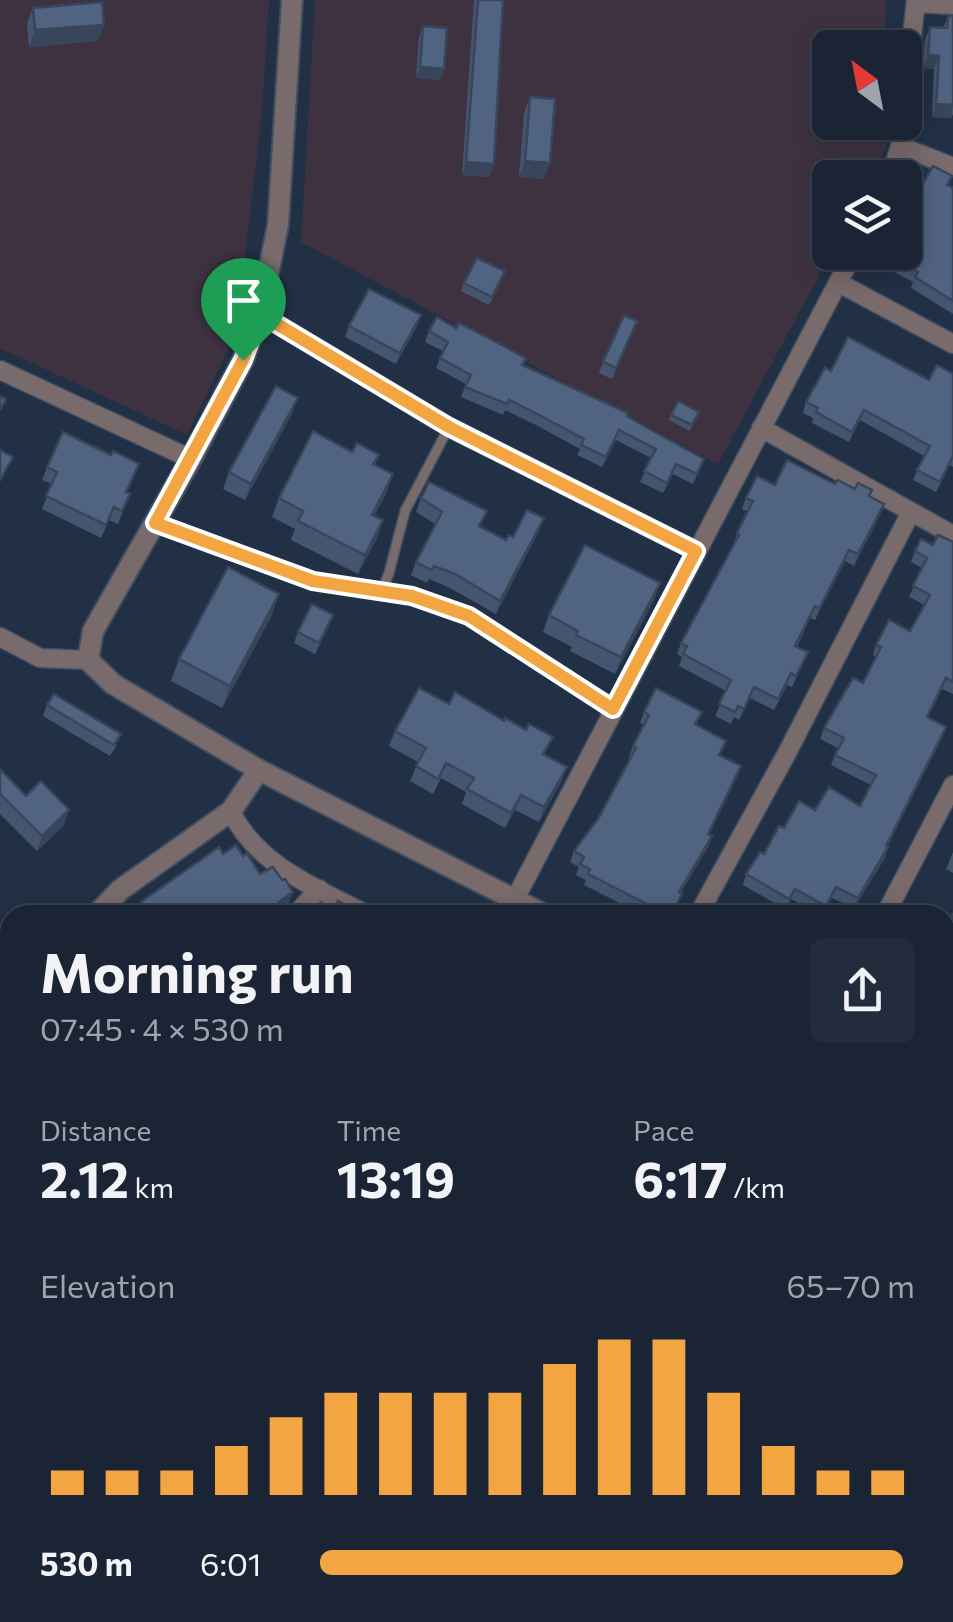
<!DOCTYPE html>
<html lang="en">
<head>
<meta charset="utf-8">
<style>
	body { margin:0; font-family:Commissioner,sans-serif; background:#232c3c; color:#f1f3f6; height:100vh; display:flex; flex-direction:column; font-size:38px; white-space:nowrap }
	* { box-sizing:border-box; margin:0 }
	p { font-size:32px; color:#9fa4ac }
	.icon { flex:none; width:55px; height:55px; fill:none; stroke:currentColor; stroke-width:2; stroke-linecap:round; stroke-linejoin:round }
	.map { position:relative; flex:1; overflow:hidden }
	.panel { position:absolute; left:0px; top:905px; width:955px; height:718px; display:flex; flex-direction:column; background:#1a2434; border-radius:30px 30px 0 0; box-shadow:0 5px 25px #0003,0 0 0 2px #38414f }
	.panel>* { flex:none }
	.needle { width:65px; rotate:328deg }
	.controls { position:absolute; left:812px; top:30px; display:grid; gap:20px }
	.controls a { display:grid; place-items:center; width:110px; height:110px; border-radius:15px; background:#1a2434; box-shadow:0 5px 25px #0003,0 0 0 2px #38414f; font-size:50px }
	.pin { position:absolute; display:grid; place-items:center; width:85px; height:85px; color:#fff; margin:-102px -42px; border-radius:50% 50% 50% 0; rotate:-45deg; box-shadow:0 0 10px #0007 }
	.pin .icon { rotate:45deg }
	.round { display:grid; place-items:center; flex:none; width:105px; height:105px; border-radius:15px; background:#232c3c }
	.headline { display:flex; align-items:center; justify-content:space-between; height:170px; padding:0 40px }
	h1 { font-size:55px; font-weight:700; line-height:75px }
	.figures { display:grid; grid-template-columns:repeat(3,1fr); gap:15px; height:170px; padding:10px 40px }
	.figures div { display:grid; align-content:center }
	.figures b { font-size:50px; font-weight:700 }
	.figures small { font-size:28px; font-weight:400 }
	.figures p { font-size:28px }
	.chart { height:280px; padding:20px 40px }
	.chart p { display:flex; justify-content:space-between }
	.chart svg { width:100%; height:180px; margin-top:10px; stroke:#f2a541; stroke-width:6 }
	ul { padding:0 40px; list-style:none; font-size:32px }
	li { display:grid; grid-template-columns:160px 120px 1fr; align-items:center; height:75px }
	li i { height:25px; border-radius:12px; background:#f2a541 }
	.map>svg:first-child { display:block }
	.education { fill:#3e3241 }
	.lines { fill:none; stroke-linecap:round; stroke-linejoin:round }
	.service-casing { stroke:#404e61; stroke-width:12 }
	.minor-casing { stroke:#404e61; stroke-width:21 }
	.tertiary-casing { stroke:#404e61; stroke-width:24 }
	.service { stroke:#796a6b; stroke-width:9 }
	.minor { stroke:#796a6b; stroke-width:18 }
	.tertiary { stroke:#796a6b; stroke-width:20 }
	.wall { fill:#45556f }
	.shaded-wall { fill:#38455a }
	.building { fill:#506381; stroke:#38455a; stroke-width:2.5 }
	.route-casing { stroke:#fff; stroke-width:20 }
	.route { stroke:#f2a541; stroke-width:12 }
</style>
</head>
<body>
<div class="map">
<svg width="953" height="1622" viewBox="0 0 953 1622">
	<rect width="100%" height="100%" fill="#223045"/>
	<g class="education">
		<path d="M0 0H269L262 112 236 333 187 435 0 348Z"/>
		<path d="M315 0H886V47L830 48V122L886 123V149L871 177 830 178 831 253 718 464 301 242Z"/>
	</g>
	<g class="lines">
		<g class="service-casing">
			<g id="service">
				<path d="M155 523 182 536 313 581 412 596 469 616 613 709"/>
				<path d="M381 593 389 573 405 511 449 427"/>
			</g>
		</g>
		<g class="minor-casing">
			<g id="minor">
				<path d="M916 3 953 5"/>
				<path d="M905 100 916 0"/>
				<path d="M900 146 953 167"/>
				<path d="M890 178 900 146 903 122"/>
				<path d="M839 283 953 344"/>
				<path d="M260 314 449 427 696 551"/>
				<path d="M0 370 191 459"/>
				<path d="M761 428 953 535"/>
				<path d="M0 637 40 658 88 660"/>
				<path d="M231 811C256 865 318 889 368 915"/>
				<path d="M515 899 854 252"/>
				<path d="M295 915 319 889"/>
				<path d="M698 915 787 753 911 512"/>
				<path d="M885 915 953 785"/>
				<path d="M0 1083 10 1093"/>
				<path d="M0 1189 10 1179"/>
				<path d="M945 1216 953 1220"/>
				<path d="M945 1355 953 1359"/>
				<path d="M0 1362 10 1352"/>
				<path d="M945 1429 953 1414"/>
				<path d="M0 1522 10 1531"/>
				<path d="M490 1612 496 1622"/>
				<path d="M91 1622 100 1612"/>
				<path d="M265 1622 275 1612"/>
				<path d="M640 1622 648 1612"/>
				<path d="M802 1622 810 1612"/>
			</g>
		</g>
		<g class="tertiary-casing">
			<g id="tertiary">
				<path d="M292 0 278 225 260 314 243 360 191 459 93 631 88 660 113 684 259 770 545 915"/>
				<path d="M96 915 120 890 231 811 259 770"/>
				<path d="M0 1010 10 1000"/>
				<path d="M945 1127 953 1131"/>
			</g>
		</g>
		<use href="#service" class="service"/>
		<use href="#minor" class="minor"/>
		<use href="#tertiary" class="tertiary"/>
	</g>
	<g class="wall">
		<path d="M474 0H503L494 164 489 177 462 175Z"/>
		<path d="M33 8 104 25 98 41 29 47 27 24Z"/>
		<path d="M948 16H953V114L951 118 932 117 934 69 923 68 925 40 930 27 943 28Z"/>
		<path d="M423 26 440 80 416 78 419 37Z"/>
		<path d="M530 97 544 179 519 177 524 113Z"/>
		<path d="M952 176 949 186 953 188V314L911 288 913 282 879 264 883 252Z"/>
		<path d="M502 280 489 305 461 291 464 283Z"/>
		<path d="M637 321 612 379 599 373 603 362Z"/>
		<path d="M349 326H417L396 364 345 337Z"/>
		<path d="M429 331 524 365 627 416 704 459 693 484 673 474 663 493 640 482 651 458 616 440 602 467 577 455 580 449 538 426 505 410 503 415 461 397 466 384 436 368 443 351 425 342Z"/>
		<path d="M831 371 929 380 953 374V467L950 465 936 492 913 480 924 456 860 420 849 442 812 423 813 418 803 413 806 402Z"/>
		<path d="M699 412 690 431 669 420 671 415Z"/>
		<path d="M292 414 245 500 223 489 229 472Z"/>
		<path d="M352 452 379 455 375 465 386 494 374 516 383 520 376 540 358 574 291 540 295 529 272 517 279 498Z"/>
		<path d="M47 467 134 477 127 492 130 494 118 524 109 520 101 538 42 509 52 484 42 480Z"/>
		<path d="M835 484 870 496 884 504 880 515 854 566 845 561 815 620 810 618 797 647 808 652 792 687 787 685 774 710 750 698 739 720 734 717 731 724 715 716 726 691 679 666 682 657 677 654 681 643 734 545 737 533 748 512 742 509 746 498 775 485Z"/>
		<path d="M421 498 506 540 513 537 539 531 496 614 450 588 429 579 427 583 411 575 416 562 435 524 416 512Z"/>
		<path d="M953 542V694L942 689 928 717 942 738 887 847 885 858 854 908 832 898 823 915H820L791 899 785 909 743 885 746 874 784 828 815 810 860 806 871 785 831 765 838 748 820 739 824 728 863 683 876 657 873 655 876 645 910 631 925 605 909 597 922 568 911 562 915 551 933 545Z"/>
		<path d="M654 600 615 674 570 651 572 647 543 632 549 615Z"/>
		<path d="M272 615 222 708 171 681 179 659Z"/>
		<path d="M329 626 315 654 294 643 298 632Z"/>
		<path d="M47 705 117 745 110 756 43 716Z"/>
		<path d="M644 712 696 725 737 777 709 835 712 836 708 847 680 893 682 894 673 915H643L584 885 586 880 576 875 579 867 570 862 574 851 598 819 630 758 629 757 633 746 644 725 640 723Z"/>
		<path d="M395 731 545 755 561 782 539 822 515 810 505 828 462 804 466 792 441 778 433 794 410 781 418 762 389 746Z"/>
		<path d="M0 769 26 796 64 825 37 851 0 814Z"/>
		<path d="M953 852V873L946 869Z"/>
		<path d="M953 913V1021L945 1017V928Z"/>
		<path d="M10 1023V1068L0 1060 2 1054 0 1052V1035Z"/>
		<path d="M10 1204V1320L7 1266 0 1259V1215Z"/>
		<path d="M945 1231 953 1235V1338L945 1334Z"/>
		<path d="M524 1612H545L530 1622Z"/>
		<path d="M555 1612H622L613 1622H564Z"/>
		<path d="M914 1612H945L953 1622H925Z"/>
	</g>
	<g class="shaded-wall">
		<path d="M104 25 98 41 29 47 35 30Z"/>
		<path d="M928 55 939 56 934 69 923 68Z"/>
		<path d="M420 67 444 69 440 80 416 78Z"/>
		<path d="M936 104 953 105 951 118 932 117Z"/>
		<path d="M525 161 550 163 544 179 519 177Z"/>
		<path d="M466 162 494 164 489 177 462 175Z"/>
		<path d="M421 315 417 326 396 364 400 353Z"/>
		<path d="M298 398 292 414 245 500 251 484Z"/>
		<path d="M393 474 386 494 365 534 372 515Z"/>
		<path d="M884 504 880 515 854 566 858 554Z"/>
		<path d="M544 518 539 531 496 614 500 601Z"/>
		<path d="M383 520 376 540 358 574 365 555Z"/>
		<path d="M849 550 845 561 815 620 819 609Z"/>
		<path d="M660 583 654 600 615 674 621 657Z"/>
		<path d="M279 594 272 615 222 708 230 686Z"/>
		<path d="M946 727 942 738 882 856 886 846Z"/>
		<path d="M567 767 561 782 539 822 544 807Z"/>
		<path d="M521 795 515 810 505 828 511 813Z"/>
		<path d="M69 810 64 825 37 851 42 836Z"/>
		<path d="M712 836 708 847 675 903 679 892Z"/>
		<path d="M888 847 885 858 854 908 858 898Z"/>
		<path d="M293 892 289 903 275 913 279 902Z"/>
		<path d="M10 1140V1146L0 1157V1151Z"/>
		<path d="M10 1313V1320L0 1330V1323Z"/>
		<path d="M10 1467V1472L0 1482V1477Z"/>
		<path d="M953 1583V1591L945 1600V1592Z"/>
		<path d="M237 1612H244L235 1622H228Z"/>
		<path d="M533 1612H545L530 1622Z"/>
		<path d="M616 1612H622L613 1622H606Z"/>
		<path d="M778 1612H784L775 1622H769Z"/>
	</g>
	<g class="building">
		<path d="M478 0H503L494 164 466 162Z"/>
		<path d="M102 2 104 25 35 30 33 8Z"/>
		<path d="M948 16H953V105L936 104 939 56 928 55 930 27 947 28Z"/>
		<path d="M423 26 447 28 444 69 420 67Z"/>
		<path d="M530 97 555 99 550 163 525 161Z"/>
		<path d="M933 166 952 176 947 185 953 188V301L915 277 918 272 883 253 905 252V215Z"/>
		<path d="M477 258 505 271 492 297 464 283Z"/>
		<path d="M369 289 421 315 400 353 349 326Z"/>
		<path d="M624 315 637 321 616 368 603 362Z"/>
		<path d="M437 317 456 328 459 323 498 343 526 358 522 365 628 413 627 416 644 426 704 459 697 474 676 464 667 483 644 471 656 449 619 430 606 457 581 445 584 439 541 416 509 400 507 404 465 387 471 375 440 358 448 342 429 331Z"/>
		<path d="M848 337 929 380 937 365 953 374V456L940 482 917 470 930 446 864 410 852 432 816 412 818 408 806 402 825 368 831 371Z"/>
		<path d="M276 386 298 398 251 484 229 472Z"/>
		<path d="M0 396 6 399 0 410Z"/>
		<path d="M678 401 699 412 692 425 671 415Z"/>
		<path d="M313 431 352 452 357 443 379 455 373 464 393 474 372 515 383 520 365 555 298 521 303 511 279 498Z"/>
		<path d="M63 432 111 455 113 451 139 464 126 492 130 494 122 511 114 507 106 525 46 496 57 472 47 467Z"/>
		<path d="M0 450 13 457 0 480Z"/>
		<path d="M787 460 835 484 838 480 855 489 858 483 872 490 869 496 884 504 858 554 849 550 819 609 815 606 795 646 808 652 796 676 791 673 778 699 754 687 744 709 738 706 735 712 719 704 731 680 683 654 687 646 681 643 739 535 737 533 753 501 746 498 757 476 775 485Z"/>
		<path d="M429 482 487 511 479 526 506 540 509 535 513 537 527 510 544 518 500 601 455 574 434 566 432 570 416 562 442 512 421 498Z"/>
		<path d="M938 535 953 542V682L946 678 927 717 946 727 886 846 888 847 858 898 836 887 826 906 795 889 789 899 746 874 760 852 764 854 779 826 784 828 799 801 815 810 829 787 860 806 876 775 835 755 844 738 824 728 853 678 863 683 881 647 876 645 889 620 910 631 930 595 913 586 927 558 915 551 921 539 933 545Z"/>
		<path d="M585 545 660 583 621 657 576 635 578 631 549 615Z"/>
		<path d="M228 567 279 594 230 686 179 659Z"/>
		<path d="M312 604 333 615 319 643 298 632Z"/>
		<path d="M419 688 449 704 455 692 504 721 505 718 526 730 529 724 553 737 543 754 567 767 544 807 521 795 511 813 467 789 474 778 446 763 438 779 416 766 426 748 395 731Z"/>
		<path d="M656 688 702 712 695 724 726 741 719 755 741 766 708 834 712 836 679 892 682 894 674 910 664 905 661 911 588 874 590 869 580 864 584 857 574 851 598 819 636 748 633 746 649 715 644 712Z"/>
		<path d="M54 694 121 734 114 745 47 705Z"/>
		<path d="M0 769 26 796 41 781 69 810 42 836 0 794Z"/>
		<path d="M236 845 243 856 247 853 260 874 273 867 282 880 285 879 293 892 279 902 285 912 279 915H271L269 912 265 915H129L142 901 219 847 223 854Z"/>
		<path d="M338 901 365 915H331Z"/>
		<path d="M768 909 779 915H764Z"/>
		<path d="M953 913V1009L945 1004V928Z"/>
		<path d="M10 1023V1054L4 1049 7 1045 0 1038V1035Z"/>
		<path d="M0 1084 10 1094V1140L0 1151Z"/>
		<path d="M10 1204V1254L0 1244V1228L9 1220 1 1212Z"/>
		<path d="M945 1231 953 1235V1325L945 1321Z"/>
		<path d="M10 1263V1313L0 1323V1273Z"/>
		<path d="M0 1420 10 1430V1467L0 1477Z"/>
		<path d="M945 1550 953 1557V1583L945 1592Z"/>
		<path d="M10 1577V1612H73L64 1622H0V1587Z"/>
		<path d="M945 1602 953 1609V1618L950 1622H946L935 1612H945Z"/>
		<path d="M127 1612H237L228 1622H117Z"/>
		<path d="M299 1612H386L392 1618 401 1612H484L490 1622H291Z"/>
		<path d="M569 1612H616L606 1622H578Z"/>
		<path d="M662 1612 670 1614 778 1612 769 1622H660L656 1619Z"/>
	</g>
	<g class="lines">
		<g class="route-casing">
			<path id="route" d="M260 314 449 427 696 551 613 709 469 616 412 596 313 581 155 523 243 360Z"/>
		</g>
		<use href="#route" class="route"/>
	</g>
</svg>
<div class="controls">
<a><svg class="needle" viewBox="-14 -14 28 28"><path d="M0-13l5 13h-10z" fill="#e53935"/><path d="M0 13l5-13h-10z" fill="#9fa4ac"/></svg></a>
<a><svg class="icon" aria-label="layers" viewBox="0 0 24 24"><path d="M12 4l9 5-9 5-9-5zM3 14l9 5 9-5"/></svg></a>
</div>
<div class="pin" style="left:243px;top:360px;background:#1e9e55"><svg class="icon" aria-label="arrive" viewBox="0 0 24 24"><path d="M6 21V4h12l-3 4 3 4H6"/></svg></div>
<section class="panel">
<div class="headline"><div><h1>Morning run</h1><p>07:45 · 4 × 530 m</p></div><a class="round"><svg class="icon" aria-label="share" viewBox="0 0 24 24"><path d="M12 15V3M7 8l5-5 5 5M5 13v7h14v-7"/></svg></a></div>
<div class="figures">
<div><p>Distance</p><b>2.12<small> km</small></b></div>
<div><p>Time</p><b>13:19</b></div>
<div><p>Pace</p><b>6:17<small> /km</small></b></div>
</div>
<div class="chart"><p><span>Elevation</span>65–70 m</p>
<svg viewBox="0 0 160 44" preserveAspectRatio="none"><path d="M5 44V38M15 44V38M25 44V38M35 44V32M45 44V25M55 44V19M65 44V19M75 44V19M85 44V19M95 44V12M105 44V6M115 44V6M125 44V19M135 44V32M145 44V38M155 44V38"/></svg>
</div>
<ul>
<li><b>530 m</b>6:01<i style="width:98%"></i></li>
</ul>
</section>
</div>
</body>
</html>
